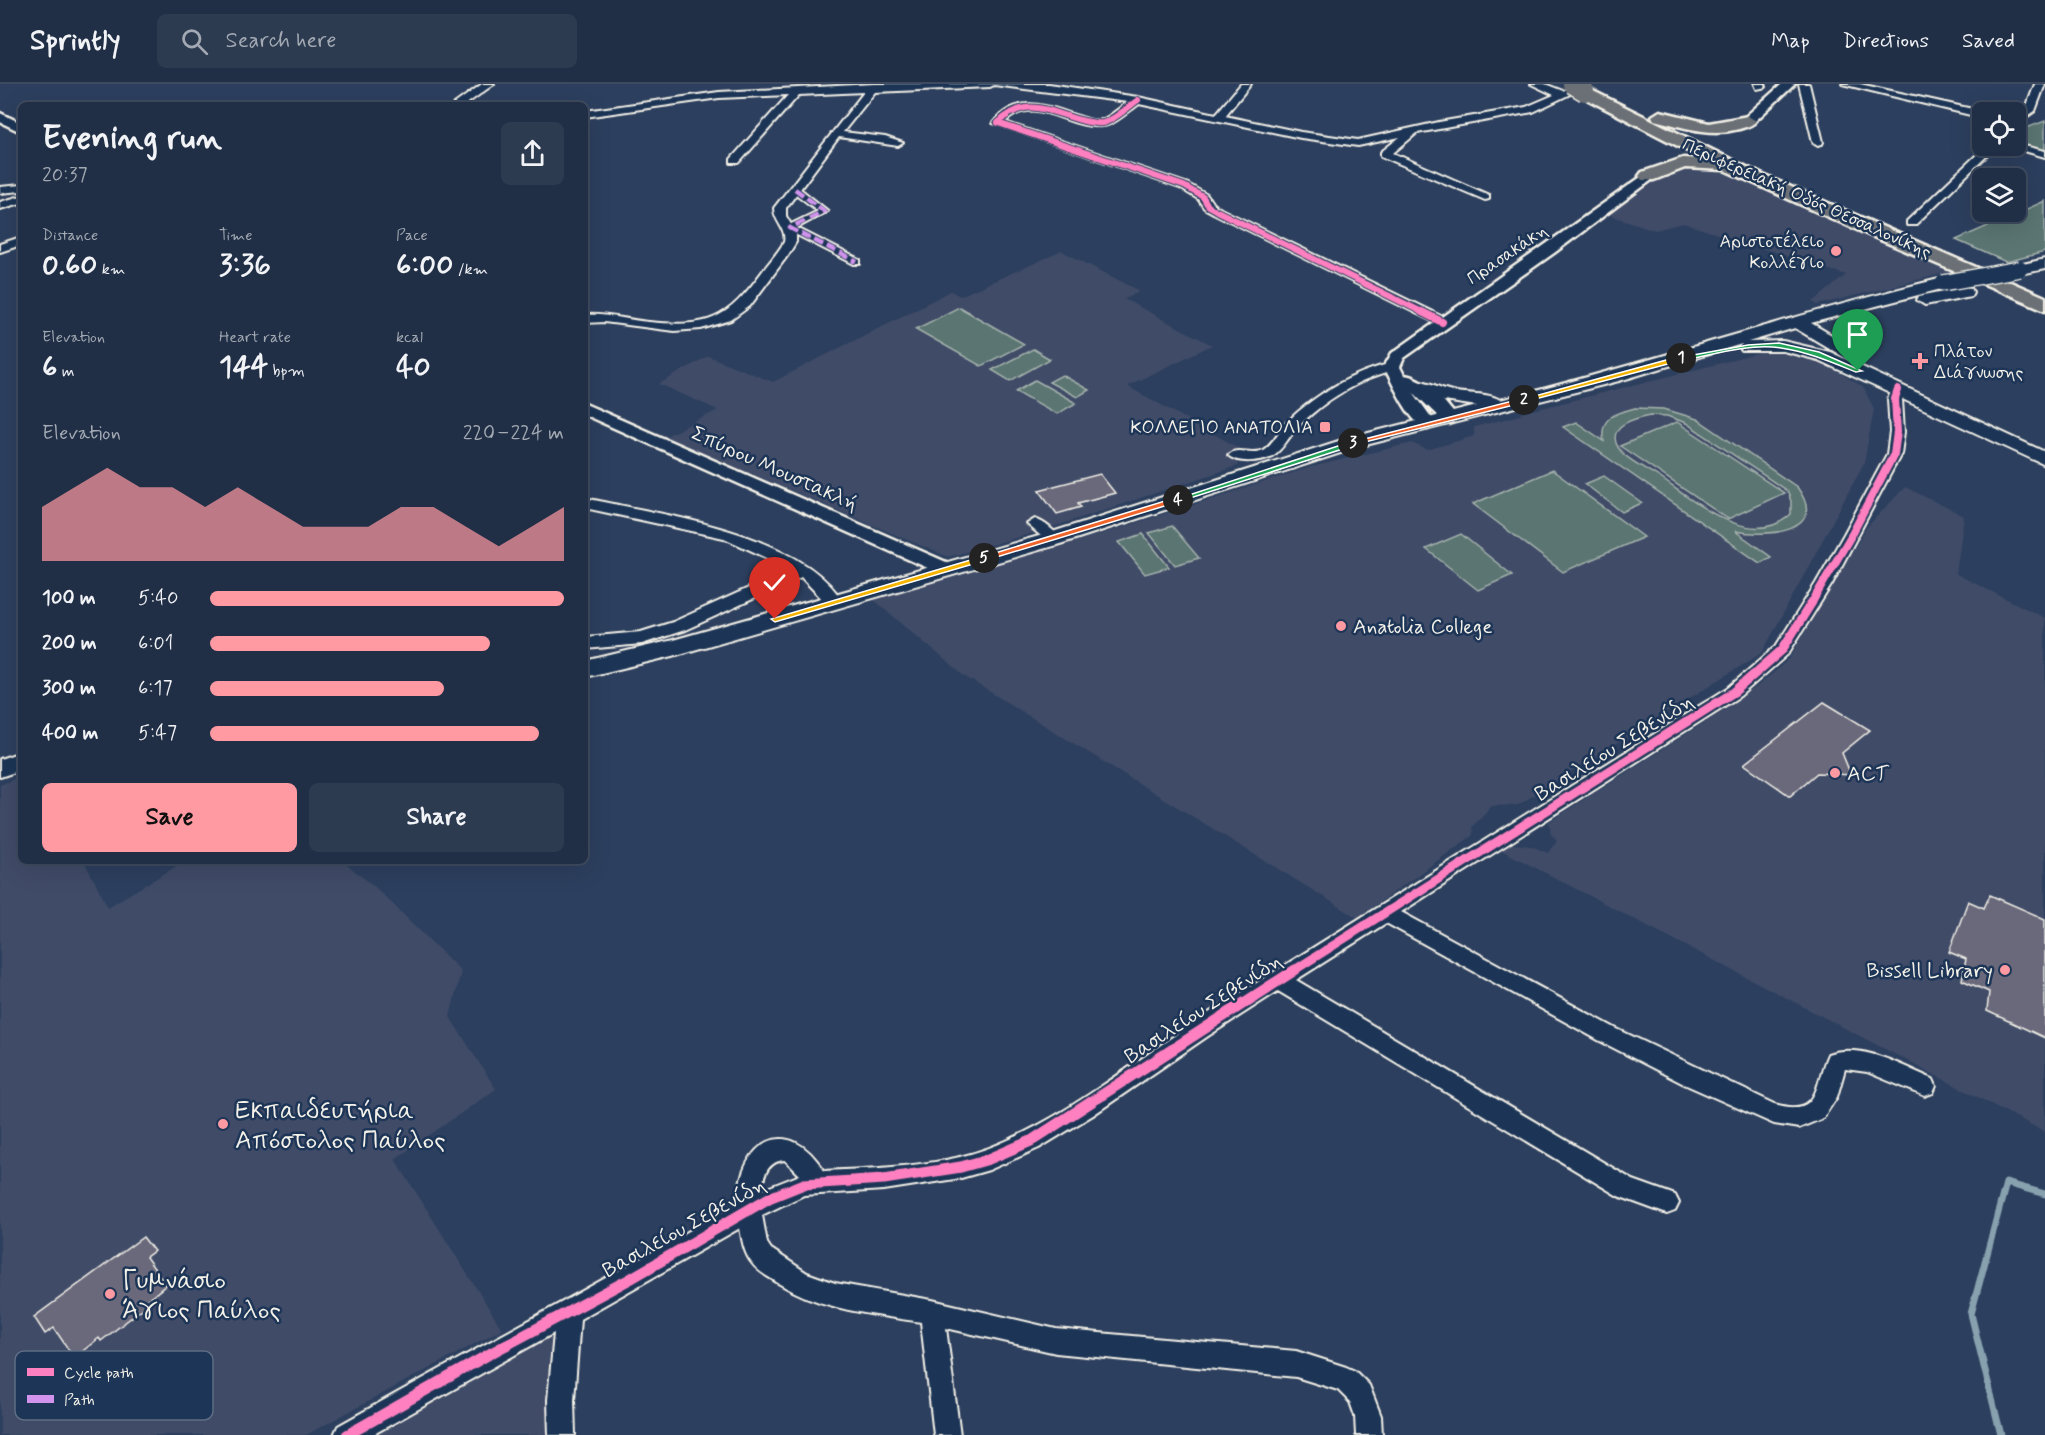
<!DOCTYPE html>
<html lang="en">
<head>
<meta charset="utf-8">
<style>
	body { margin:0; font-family:Mynerve,sans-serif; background:#2d3b51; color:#f1f3f6; height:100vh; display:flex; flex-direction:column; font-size:22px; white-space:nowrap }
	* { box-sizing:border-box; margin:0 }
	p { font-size:20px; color:#a2a9b3 }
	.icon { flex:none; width:33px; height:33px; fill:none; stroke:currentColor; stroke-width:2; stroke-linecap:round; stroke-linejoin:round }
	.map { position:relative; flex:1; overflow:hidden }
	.sheet { position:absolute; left:18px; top:18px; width:570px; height:762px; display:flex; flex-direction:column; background:#212f46; border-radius:9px; box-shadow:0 6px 24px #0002,0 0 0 2px #3e4a5f }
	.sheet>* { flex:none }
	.fabs { position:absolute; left:1972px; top:18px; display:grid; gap:12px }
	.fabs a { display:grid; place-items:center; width:54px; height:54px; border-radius:9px; background:#212f46; box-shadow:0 6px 24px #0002,0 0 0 2px #3e4a5f; font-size:30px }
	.pin { position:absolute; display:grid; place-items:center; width:51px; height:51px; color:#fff; margin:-62px -26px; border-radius:50% 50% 50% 0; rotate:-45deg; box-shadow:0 0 6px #0007 }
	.pin .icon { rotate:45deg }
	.km { position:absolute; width:30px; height:30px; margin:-15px; border-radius:50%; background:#222; color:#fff; font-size:16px; line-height:30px; text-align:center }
	.round { display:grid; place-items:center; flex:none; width:63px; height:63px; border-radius:9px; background:#2d3b51 }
	.overview { display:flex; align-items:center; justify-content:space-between; height:102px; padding:0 24px }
	h1 { font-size:33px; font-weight:700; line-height:45px }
	.metrics { display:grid; grid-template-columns:repeat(3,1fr); gap:9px; height:102px; padding:6px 24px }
	.metrics div { display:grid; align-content:center }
	.metrics b { font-size:30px; font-weight:700 }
	.metrics small { font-size:16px; font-weight:400 }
	.metrics p { font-size:16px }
	.chart { height:168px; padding:12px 24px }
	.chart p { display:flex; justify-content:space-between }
	.chart svg { width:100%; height:108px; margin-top:6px; fill:#ff9aa2; opacity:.7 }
	.button { display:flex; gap:12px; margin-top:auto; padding:12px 24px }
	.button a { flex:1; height:69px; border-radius:9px; background:#ff9aa2; color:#111; font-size:24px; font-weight:700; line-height:69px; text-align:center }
	.button a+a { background:#2d3b51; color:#f1f3f6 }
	ul { padding:0 24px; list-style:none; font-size:20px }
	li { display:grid; grid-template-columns:96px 72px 1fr; align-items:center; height:45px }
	li i { height:15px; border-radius:8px; background:#ff9aa2 }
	header { display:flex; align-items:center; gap:36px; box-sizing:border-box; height:84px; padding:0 30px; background:#212f46; border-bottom:2px solid #3e4a5f }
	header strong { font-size:28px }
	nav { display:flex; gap:33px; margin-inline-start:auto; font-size:21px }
	.search { width:420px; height:54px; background:#2d3b51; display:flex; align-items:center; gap:15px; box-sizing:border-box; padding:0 21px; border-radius:9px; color:#a2a9b3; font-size:22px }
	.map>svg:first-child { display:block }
	.built { fill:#3f4c67 }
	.green { fill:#5a7572; stroke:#a7b3ad; stroke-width:1.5; fill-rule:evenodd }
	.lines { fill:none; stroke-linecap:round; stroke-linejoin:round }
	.stream { stroke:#88a1ae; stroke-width:7 }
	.building { fill:#6a697b; stroke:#f4f1e8; stroke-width:1.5 }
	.pedestrian-casing { stroke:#f4f1e8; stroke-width:4 }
	.minor-casing { stroke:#f4f1e8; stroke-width:4 }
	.tertiary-casing { stroke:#f4f1e8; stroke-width:5 }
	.secondary-casing { stroke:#f4f1e8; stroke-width:4 }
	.trunk-casing { stroke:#f4f1e8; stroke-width:5 }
	.pedestrian { fill:#1d3557; fill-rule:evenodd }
	.minor { fill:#1d3557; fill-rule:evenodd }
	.tertiary { fill:#1d3557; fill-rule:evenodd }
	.secondary { fill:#1d3557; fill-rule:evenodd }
	.trunk { fill:#6b7074; fill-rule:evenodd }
	.secondary-bridge-casing { stroke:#f4f1e8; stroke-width:18; stroke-linecap:butt }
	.trunk-bridge-casing { stroke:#f4f1e8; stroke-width:21; stroke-linecap:butt }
	.secondary-bridge { stroke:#1d3557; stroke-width:15 }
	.trunk-bridge { stroke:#6b7074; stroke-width:18 }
	.quiet { stroke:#d193ec; stroke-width:4.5; stroke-dasharray:10 4.5; stroke-linecap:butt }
	.cycleway-far3-casing { stroke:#1d3557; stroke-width:8 }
	.cycleway-far2-casing { stroke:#1d3557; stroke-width:10 }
	.cycleway-far1-casing { stroke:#1d3557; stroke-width:13 }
	.cycleway-casing { stroke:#1d3557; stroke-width:15 }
	.cycleway-far3 { stroke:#ff80c0; stroke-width:6 }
	.cycleway-far2 { stroke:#ff80c0; stroke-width:8 }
	.cycleway-far1 { stroke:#ff80c0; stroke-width:9 }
	.cycleway { stroke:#ff80c0; stroke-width:11 }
	.split-1 { fill:#22a559; stroke:#fff; stroke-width:1.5 }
	.split-2 { fill:#f5b400; stroke:#fff; stroke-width:1.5 }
	.split-3 { fill:#f0652b; stroke:#fff; stroke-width:1.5 }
	.split-4 { fill:#22a559; stroke:#fff; stroke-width:1.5 }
	.split-5 { fill:#f0652b; stroke:#fff; stroke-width:1.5 }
	.split-6 { fill:#f5b400; stroke:#fff; stroke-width:1.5 }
	.poi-dot { fill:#ff9aa2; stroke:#1d3557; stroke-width:2 }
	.labels { text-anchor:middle; stroke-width:5; stroke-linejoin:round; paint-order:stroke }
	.far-street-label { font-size:18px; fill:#f4f1e8; stroke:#1d3557 }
	.far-poi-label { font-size:18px; fill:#f4f1e8; stroke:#1d3557; text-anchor:end }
	.street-label { font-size:21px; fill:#f4f1e8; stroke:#1d3557 }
	.poi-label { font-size:21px; fill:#f4f1e8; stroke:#1d3557; text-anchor:start }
	.near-poi-label { font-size:26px; fill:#f4f1e8; stroke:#1d3557; text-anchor:start }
	.key { fill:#1d3557; stroke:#5e6d82; stroke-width:1.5 }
	.key-label { font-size:16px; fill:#f4f1e8 }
</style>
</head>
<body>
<header>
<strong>Sprintly</strong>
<div class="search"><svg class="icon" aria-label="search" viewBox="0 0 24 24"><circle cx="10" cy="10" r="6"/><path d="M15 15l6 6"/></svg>Search here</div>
<nav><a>Map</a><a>Directions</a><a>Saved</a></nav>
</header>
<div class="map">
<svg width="2045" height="1351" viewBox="0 0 2045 1351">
	<rect width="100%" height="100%" fill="#2c3f5e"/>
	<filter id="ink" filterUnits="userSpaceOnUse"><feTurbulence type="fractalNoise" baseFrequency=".0167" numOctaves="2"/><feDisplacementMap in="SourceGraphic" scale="12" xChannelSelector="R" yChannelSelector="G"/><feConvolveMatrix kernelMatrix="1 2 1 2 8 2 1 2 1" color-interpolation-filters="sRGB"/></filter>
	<g filter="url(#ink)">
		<g class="built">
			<path d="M1681 83H1702L1726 90 1949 188 1818 221 1813 218 1846 191 1683 139 1655 146 1606 130 1656 93Z"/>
			<path d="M1062 167 1140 207 1124 215 1212 261 1127 302 1239 364 1237 382 1044 446 948 473 664 353 718 326 659 300 708 272 773 298 951 207 960 212Z"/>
			<path d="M1777 265 1813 273 1863 303 1874 325 1864 379 1762 569 1518 721 1491 722 1472 743 1473 751 1358 834 964 592 874 516 1111 447 1311 383 1412 359 1427 366 1474 352V343L1521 331 1522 329Z"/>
			<path d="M1905 403 1964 432 1956 490 2045 534V1048L1499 765 1513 760 1531 762 1548 769 1557 756 1551 750 1549 738 1702 640 1760 600 1789 575 1866 444Z"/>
			<path d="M21 692V777H84L108 823 185 777H342L374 802 461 887 450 933 496 1005 395 1075 502 1245 306 1351H0V701Z"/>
			<path d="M553 1250 549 1351H365L491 1282Z"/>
		</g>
		<g class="green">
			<path d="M2045 37V69L2018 58 2021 46Z"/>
			<path d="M2045 117V168L2006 178 1956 156Z"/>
			<path d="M959 223 1024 260 981 282 916 245Z"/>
			<path d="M1033 265 1050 275 1010 297 992 286Z"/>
			<path d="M1062 291 1089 306 1077 313 1049 298Z"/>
			<path d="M1035 296 1076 319 1057 330 1016 307Z"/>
			<path d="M1635 324 1664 325 1697 335 1797 403C1831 450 1765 453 1735 447L1771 473 1760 479 1563 343 1576 338 1604 357C1598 334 1616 329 1635 324ZM1651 331 1667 332 1686 339 1787 407 1791 417V430C1751 468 1693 416 1659 393 1647 385 1621 374 1616 359 1610 339 1637 334 1651 331Z"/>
			<path d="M1677 338 1784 409 1728 435 1620 362Z"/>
			<path d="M1552 386 1644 453 1563 488 1473 420Z"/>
			<path d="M1604 392 1642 419 1622 428 1585 400Z"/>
			<path d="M1172 442 1199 474 1175 481 1149 449Z"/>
			<path d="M1143 450 1169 483 1145 490 1119 458Z"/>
			<path d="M1461 450 1512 491 1478 506 1426 465Z"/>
		</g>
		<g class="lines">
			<path class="stream" d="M2001 1351 1971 1230 2006 1099 2045 1110"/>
		</g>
		<g class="building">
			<path d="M1100 390 1115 409 1078 419 1081 423 1057 430 1039 406Z"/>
			<path d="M1824 618 1870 646 1842 669 1851 691 1817 689 1790 712 1744 680Z"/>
			<path d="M1990 811 2045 835V954L1987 927 1989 908 1962 896 1966 875 1949 868 1968 817 1984 824Z"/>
			<path d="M143 1153 154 1167 146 1173 166 1201 144 1219 146 1222 101 1257 99 1254 74 1274 54 1244 45 1250 34 1233Z"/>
		</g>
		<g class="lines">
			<g class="pedestrian-casing">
				<path id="pedestrian" d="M792 103H798L828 127 797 144 860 176V180H854L787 146V142L818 127 792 107Z"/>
			</g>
			<g class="minor-casing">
				<g id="minor">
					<path d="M482 0H494L465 21H453Z"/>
					<path d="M874 0H1049L1138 13 1216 30 1241 0H1251L1225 32 1301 48 1358 56 1439 38 1526 23 1554 11 1531 0H1545L1563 7 1578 0H1591L1533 28 1417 49 1393 69 1489 111V115L1485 116 1381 72V68L1400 53 1358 62 1301 54 1139 20C1129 27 1114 41 1103 42 1068 46 1035 9 1005 38L1188 100 1207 111 1213 120 1221 125 1447 235 1448 238 1442 242 1213 129 1204 124 1198 115 1180 104 993 39C1018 8 1046 22 1078 32 1084 34 1094 38 1101 36 1110 33 1120 23 1128 18L994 1 990 3 875 8 843 48 885 53 903 59 898 62 839 53 786 124V132L796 149V158L788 171 750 222 731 236 701 245 674 247 604 238 585 239V231C607 229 627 236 649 238 709 244 727 236 762 188 769 178 778 169 784 158 787 144 774 138 774 124L864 8 799 11 739 79H731V75L788 11 719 14 585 33V27L719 8Z"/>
					<path d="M1755 0H1765L1766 3 1757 5Z"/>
					<path d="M1799 0H1809L1823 58 1822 60 1818 61 1813 58Z"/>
					<path d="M1842 0H1860L1986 28H1983V34Z"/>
					<path d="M2035 0H2045L2035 27 2016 40V32L2026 24Z"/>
					<path d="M2016 60 2045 67V73L2007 62Z"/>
					<path d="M1986 62H1997L1915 141H1907V137Z"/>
					<path d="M21 101V107L0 109V103Z"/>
					<path d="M21 112V119L0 125V118Z"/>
					<path d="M21 153V161L0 168V160Z"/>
					<path d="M1392 279 1399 283 1397 286C1359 295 1324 316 1297 344 1288 353 1283 366 1272 372 1261 378 1237 380 1228 371 1236 362 1252 372 1263 366 1274 359 1279 346 1287 338 1317 309 1352 289 1392 279Z"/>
					<path d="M1898 302 1905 306 1902 315 1904 348 1901 370 1832 500 1788 570 1740 612 1401 828 1615 944 1775 1020C1822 1034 1814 1000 1828 970 1863 958 1901 982 1933 995L1936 1002 1933 1009 1925 1012 1867 988 1845 985 1837 1013 1823 1034 1799 1044 1774 1040 1684 1000 1600 957 1386 839 1296 896 1633 1096 1675 1111 1679 1119 1675 1127 1667 1130 1618 1112 1278 907 1208 952 1093 1031 1039 1064 989 1086 961 1094 884 1106 804 1111 762 1131 767 1159 771 1165 807 1189 835 1199 932 1216 1056 1245 1296 1267 1346 1283 1355 1287 1369 1301 1381 1332 1382 1351H1356L1355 1332 1350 1318 1338 1306 1296 1293 1056 1269 946 1244 960 1351H934L921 1238C871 1230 822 1226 778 1199 769 1193 758 1188 752 1179 744 1170 742 1155 740 1144L580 1235 574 1316 575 1351H549L548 1316 554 1249 372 1351H334L338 1342C471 1267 606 1196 738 1119 739 1058 788 1028 824 1087 877 1084 939 1083 989 1064 1071 1033 1141 971 1215 925 1386 818 1557 711 1728 604L1776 562 1816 499 1844 450 1887 370 1890 348 1888 315 1893 303ZM785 1076 800 1091 762 1106C763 1091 768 1077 785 1076Z"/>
					<path d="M585 414C661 431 799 447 843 518L841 522H829L801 493 685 546 642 560 585 565V553L641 548 673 538 791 485 724 454 585 424Z"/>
					<path d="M1035 435C1044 438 1055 447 1061 455L1058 458H1048L1027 440Z"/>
				</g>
			</g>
			<g class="tertiary-casing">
				<g id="tertiary">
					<path d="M1782 0H1795L1752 40H1744V34Z"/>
					<path d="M0 29 21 39V48L0 38Z"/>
					<path d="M1648 88 1653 89 1655 92 1653 95 1554 169 1404 274 1400 283 1404 291C1424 293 1447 319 1458 335L1450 340 1444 338 1413 308 1436 340 1428 345C1409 340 1393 299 1384 283L1392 269Z"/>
					<path d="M585 320 953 481 955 485 953 489H939L585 331Z"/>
				</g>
			</g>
			<g class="secondary-casing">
				<g id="secondary">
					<path d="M2045 175V185L2020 190 2012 185 2014 182Z"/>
					<path d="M1943 194 1951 199 1949 203 1811 239 1859 267 1862 271 1859 275H1847L1795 244 1748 258 1783 257 1830 268 2045 368V381L1818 276 1783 267H1742L1739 263 1742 260 1619 297 1362 362 1060 460 673 572 585 593V577L673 556 1046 450 1348 354 1477 322 1444 317 1410 305 1407 301 1410 297C1424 294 1438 304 1452 307 1467 311 1487 308 1500 316 1649 279 1794 230 1943 194Z"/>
					<path d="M1965 203 1971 204 1973 208 1971 212 1925 221 1917 216 1919 212Z"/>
					<path d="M21 668V686L0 693V675Z"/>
				</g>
			</g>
			<g class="trunk-casing">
				<g id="trunk">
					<path d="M1585 3 1761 90 2045 213V226L1864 149 1724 86 1685 84 1654 96H1642L1639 92 1642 88 1683 74 1703 75 1579 11 1577 8Z"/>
					<path d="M1660 27 1709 39 1748 32 1756 37C1752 42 1746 43 1739 45 1710 53 1683 43 1654 36L1652 32Z"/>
				</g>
			</g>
			<use href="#pedestrian" class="pedestrian"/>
			<use href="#minor" class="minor"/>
			<use href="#tertiary" class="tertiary"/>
			<use href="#secondary" class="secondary"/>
			<use href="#trunk" class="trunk"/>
			<g class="secondary-bridge-casing">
				<path id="secondary-bridge" d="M1943 199 2020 185"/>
			</g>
			<g class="trunk-bridge-casing">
				<path id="trunk-bridge" d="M1572 0 1585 8"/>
			</g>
			<use href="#secondary-bridge" class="secondary-bridge"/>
			<use href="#trunk-bridge" class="trunk-bridge"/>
			<path class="quiet" d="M795 105 824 127 790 144 857 178"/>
			<g class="cycleway-far3-casing">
				<path id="cycleway-far3" d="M1138 16C1128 23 1114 36 1103 39 1098 40 1089 38 1084 37 1050 29 1028 10 998 39L1184 102 1203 113 1208 122 1217 127 1426 230"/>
			</g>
			<g class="cycleway-far2-casing">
				<g id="cycleway-far2">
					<path d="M1422 228 1442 238"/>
					<path d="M1811 520 1852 450 1894 370 1897 348 1895 315 1898 306"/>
				</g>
			</g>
			<g class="cycleway-far1-casing">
				<path id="cycleway-far1" d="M1293 887 1734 608 1782 566 1812 518"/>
			</g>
			<g class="cycleway-casing">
				<path id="cycleway" d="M347 1351 493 1268 630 1195 769 1114 804 1100 884 1095 961 1083 989 1075 1031 1057 1295 886"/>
			</g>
			<use href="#cycleway-far3" class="cycleway-far3"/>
			<use href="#cycleway-far2" class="cycleway-far2"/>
			<use href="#cycleway-far1" class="cycleway-far1"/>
			<use href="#cycleway" class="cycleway"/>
		</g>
	</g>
	<path class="split-1" d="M1779 259 1819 268 1862 287 1856 288C1831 278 1808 268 1781 264 1749 259 1712 271 1681 277L1677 274 1748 261Z"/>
	<path class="split-2" d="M1681 272 1683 276 1524 318 1520 316Z"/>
	<path class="split-3" d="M1524 314 1527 316 1526 318 1353 361 1349 359Z"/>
	<path class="split-4" d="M1353 357 1357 359 1355 361 1181 417 1174 416Z"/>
	<path class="split-5" d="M1178 413 1181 414V417L987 476 979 474Z"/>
	<path class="split-6" d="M984 472H987V476L775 538 771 535Z"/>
	<g class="poi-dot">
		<circle cx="1836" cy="167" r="6"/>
		<path d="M1917 268h6v6h6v6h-6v6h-6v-6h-6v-6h6z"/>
		<rect x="1319" y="337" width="12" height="12" rx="3"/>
		<circle cx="1341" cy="542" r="6"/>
		<circle cx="1835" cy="689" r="6"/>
		<circle cx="2005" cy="886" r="6"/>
		<circle cx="223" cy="1040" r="6"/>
		<circle cx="110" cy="1210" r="6"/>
	</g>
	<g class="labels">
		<g class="far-street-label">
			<text transform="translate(1807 114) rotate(24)" y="6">Περιφερειακή Οδός Θεσσαλονίκης</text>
			<text transform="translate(1507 170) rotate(-34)" y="6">Πρασακάκη</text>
		</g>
		<g class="far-poi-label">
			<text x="1824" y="163">Αριστοτέλειο<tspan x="1824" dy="21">Κολλέγιο</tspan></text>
			<text x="1934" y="273" text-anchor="start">Πλάτον<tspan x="1934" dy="21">Διάγνωσης</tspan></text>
			<text x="1313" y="349">ΚΟΛΛΕΓΙΟ ΑΝΑΤΟΛΙΑ</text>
		</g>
		<g class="street-label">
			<text transform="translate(775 384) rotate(24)" y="7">Σπύρου Μουστακλή</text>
			<text transform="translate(1614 663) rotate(-32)" y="7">Βασιλείου Σεβενίδη</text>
			<text transform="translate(1203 924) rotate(-33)" y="7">Βασιλείου Σεβενίδη</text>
			<text transform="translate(684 1143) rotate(-29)" y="7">Βασιλείου Σεβενίδη</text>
		</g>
		<g class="poi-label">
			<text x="1353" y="549">Anatolia College</text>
			<text x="1847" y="696">ACT</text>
			<text x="1993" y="893" text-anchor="end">Bissell Library</text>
		</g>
		<g class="near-poi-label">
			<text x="235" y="1034">Εκπαιδευτήρια<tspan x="235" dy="30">Απόστολος Παύλος</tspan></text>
			<text x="122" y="1204">Γυμνάσιο<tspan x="122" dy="30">Άγιος Παύλος</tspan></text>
		</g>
	</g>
	<rect x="15" y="1267" width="198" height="69" rx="9" class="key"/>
	<rect x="27" y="1284" width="27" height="8" fill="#ff80c0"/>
	<rect x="27" y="1311" width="27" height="8" fill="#d193ec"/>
	<g class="key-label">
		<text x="64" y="1294">Cycle path</text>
		<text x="64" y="1321">Path</text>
	</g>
</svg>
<div class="fabs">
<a><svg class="icon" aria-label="locate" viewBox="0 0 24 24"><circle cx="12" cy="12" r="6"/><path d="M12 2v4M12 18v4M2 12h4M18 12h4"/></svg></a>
<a><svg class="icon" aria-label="layers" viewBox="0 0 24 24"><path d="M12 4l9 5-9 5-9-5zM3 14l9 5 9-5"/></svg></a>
</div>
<div class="pin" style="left:1858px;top:287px;background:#1e9e55"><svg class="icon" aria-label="arrive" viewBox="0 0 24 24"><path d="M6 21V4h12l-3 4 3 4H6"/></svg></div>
<div class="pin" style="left:775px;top:535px;background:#d93025"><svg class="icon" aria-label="check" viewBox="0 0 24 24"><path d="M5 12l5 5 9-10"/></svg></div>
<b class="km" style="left:1681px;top:274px">1</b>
<b class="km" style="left:1524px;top:316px">2</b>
<b class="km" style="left:1353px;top:359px">3</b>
<b class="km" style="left:1178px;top:416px">4</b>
<b class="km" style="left:984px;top:474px">5</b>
<section class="sheet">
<div class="overview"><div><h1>Evening run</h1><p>20:37</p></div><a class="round"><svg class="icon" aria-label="share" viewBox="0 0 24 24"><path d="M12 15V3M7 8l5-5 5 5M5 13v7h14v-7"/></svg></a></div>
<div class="metrics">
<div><p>Distance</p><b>0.60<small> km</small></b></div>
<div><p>Time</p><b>3:36</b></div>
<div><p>Pace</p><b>6:00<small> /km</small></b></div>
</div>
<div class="metrics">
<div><p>Elevation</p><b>6<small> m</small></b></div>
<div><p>Heart rate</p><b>144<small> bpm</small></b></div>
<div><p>kcal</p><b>40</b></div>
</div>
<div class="chart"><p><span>Elevation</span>220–224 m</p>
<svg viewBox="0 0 160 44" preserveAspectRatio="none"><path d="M0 44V22L10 14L20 6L30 14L40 14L50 22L60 14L70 22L80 30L90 30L100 30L110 22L120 22L130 30L140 38L150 30L160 22V44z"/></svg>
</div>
<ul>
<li><b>100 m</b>5:40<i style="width:100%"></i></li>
<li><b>200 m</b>6:01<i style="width:79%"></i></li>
<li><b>300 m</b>6:17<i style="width:66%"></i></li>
<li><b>400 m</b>5:47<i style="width:93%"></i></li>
</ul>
<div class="button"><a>Save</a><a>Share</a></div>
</section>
</div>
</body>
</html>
